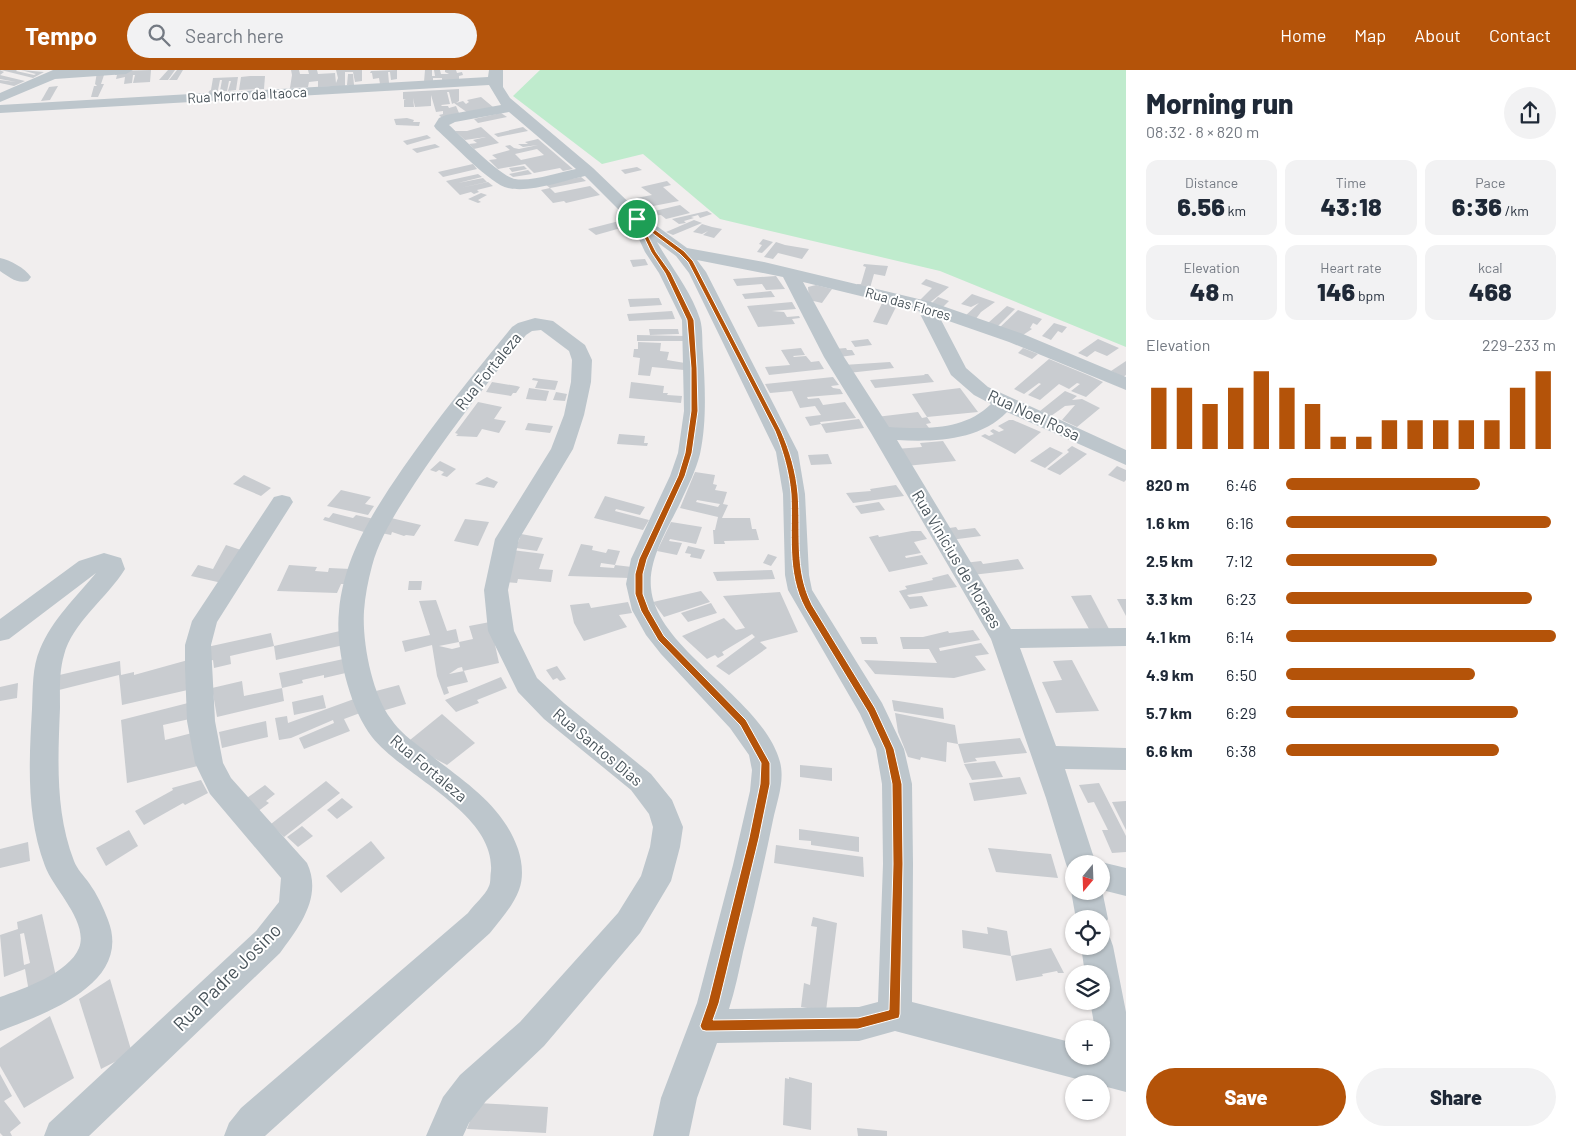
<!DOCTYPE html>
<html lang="en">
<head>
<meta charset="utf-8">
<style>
	body { margin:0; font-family:Barlow,sans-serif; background:#f2f2f3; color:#1f2937; height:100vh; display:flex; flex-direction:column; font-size:19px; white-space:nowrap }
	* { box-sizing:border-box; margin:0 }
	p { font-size:16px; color:#747a83 }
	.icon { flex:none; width:28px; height:28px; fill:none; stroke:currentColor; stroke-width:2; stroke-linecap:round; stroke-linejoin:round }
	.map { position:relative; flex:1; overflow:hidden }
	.details { display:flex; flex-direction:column; background:#fff; width:450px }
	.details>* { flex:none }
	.needle { width:32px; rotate:199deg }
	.fabs { position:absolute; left:1065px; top:785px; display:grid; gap:10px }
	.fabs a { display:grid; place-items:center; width:45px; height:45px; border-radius:50%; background:#fff; box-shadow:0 1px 4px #0004; font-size:25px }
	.pin { position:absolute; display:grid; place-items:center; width:42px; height:42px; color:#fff; margin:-21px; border:2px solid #fff; border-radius:50%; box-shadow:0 1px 5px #0007 }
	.round { display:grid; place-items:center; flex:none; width:52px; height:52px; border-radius:26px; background:#f2f2f3 }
	.headline { display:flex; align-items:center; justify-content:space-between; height:85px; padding:0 20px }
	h1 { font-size:28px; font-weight:800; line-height:38px }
	.metrics { display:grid; grid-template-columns:repeat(3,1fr); gap:8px; height:85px; padding:5px 20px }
	.metrics div { display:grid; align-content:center; border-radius:12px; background:#f2f2f3; text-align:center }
	.metrics b { font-size:25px; font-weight:800 }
	.metrics small { font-size:14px; font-weight:400 }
	.metrics p { font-size:14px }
	.chart { height:140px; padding:10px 20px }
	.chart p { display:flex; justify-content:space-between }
	.chart svg { width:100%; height:90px; margin-top:5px; stroke:#b45309; stroke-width:6 }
	.primary-button { display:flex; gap:10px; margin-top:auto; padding:10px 20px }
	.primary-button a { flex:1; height:58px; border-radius:30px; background:#b45309; color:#fff; font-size:20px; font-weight:800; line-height:58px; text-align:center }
	.primary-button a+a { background:#f2f2f3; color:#1f2937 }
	ul { padding:0 20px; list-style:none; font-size:16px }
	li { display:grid; grid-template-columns:80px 60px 1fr; align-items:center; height:38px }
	li i { height:12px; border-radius:6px; background:#b45309 }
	header { display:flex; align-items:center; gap:30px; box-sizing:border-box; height:70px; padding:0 25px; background:#b45309; color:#fff }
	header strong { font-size:24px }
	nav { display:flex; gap:28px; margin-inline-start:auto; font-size:18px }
	.search { width:350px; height:45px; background:#f2f2f3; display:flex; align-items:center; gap:12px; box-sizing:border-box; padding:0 18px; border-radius:28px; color:#747a83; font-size:19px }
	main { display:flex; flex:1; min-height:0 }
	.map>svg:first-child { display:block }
	.green { fill:#bfebcd }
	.building { fill:#c9ccd0; fill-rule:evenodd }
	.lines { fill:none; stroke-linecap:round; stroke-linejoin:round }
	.street { fill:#bdc6cc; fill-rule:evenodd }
	.route { fill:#b45309; stroke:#fff; fill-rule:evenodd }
	.labels { text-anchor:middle; stroke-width:4; stroke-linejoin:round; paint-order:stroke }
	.far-street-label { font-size:14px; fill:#48535a; stroke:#fff }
	.street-label { font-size:16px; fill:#48535a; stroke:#fff }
	.near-street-label { font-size:19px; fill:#48535a; stroke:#fff }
</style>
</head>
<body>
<header>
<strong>Tempo</strong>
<div class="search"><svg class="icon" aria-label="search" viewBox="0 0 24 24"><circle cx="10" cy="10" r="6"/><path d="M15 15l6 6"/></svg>Search here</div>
<nav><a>Home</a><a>Map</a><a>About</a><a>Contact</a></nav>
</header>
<main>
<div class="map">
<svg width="1126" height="1066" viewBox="0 0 1126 1066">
	<rect width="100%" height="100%" fill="#f1eeee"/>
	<path class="green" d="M540 0H1126V277L940 201 720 149 643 84 602 94 513 26Z"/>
	<g class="building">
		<path d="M0 0 4 2 0 5 25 11 14 16 0 13V10L16 12 0 9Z"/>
		<path d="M1 0H17L16 1 34 5 36 4 21 0 44 2 33 8Z"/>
		<path d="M151 0 150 12 133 13 135 5H133L132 13 124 14 125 7 116 9 117 5H115V1Z"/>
		<path d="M168 0H175L168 10H159Z"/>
		<path d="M177 0H183L177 10H169Z"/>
		<path d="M291 0H299L300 4H309L308 0H317L318 4 335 3 336 13 338 8 336 0H362V11L355 12 353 2H345V16L318 17V11L309 12 308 17 290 18 292 5Z"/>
		<path d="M397 0V9L391 10 390 2H388L389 13 380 14 379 8 373 9 372 3H370L371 1Z"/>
		<path d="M425 0H432V6H435L434 0H440L441 4H449L445 2V0H456L457 3 462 2 463 5 459 6V10L442 11V8H433V12H424Z"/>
		<path d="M97 2H105L101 14H104L98 27H91L94 16H97L95 14Z"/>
		<path d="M348 4H353L354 15H347Z"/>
		<path d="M250 6H265L264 19 239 20 241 7Z"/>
		<path d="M238 7 236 20 228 21 231 11H229L227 21H220L222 10H220L217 25H208L209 21 211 20 213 8Z"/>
		<path d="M58 16 50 30 41 31 49 17Z"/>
		<path d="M459 19V31L456 33 463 31 466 34 469 32 467 30 481 27 493 37 468 43 454 33 452 34 449 22H447L450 34 441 35 442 36H448L449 38 456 36 459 43 443 49 439 45 443 44V41L436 42 431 25V36L415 37 413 28 414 37H404V30H406L403 29V22Z"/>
		<path d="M501 43 507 47 478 53 474 49Z"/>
		<path d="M407 48 414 50 413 52H420L419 56 396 55 394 49Z"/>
		<path d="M481 57 499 73 474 79 469 74 477 73 473 70 486 67 465 70 455 61H467Z"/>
		<path d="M523 57 528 61 498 67 494 64Z"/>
		<path d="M427 65 431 68 407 75 403 71Z"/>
		<path d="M538 69 573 99 563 101 560 98 534 103 525 94 498 99 489 90 497 89 492 85 510 80 505 76 510 75 514 78 519 79 538 75 523 77 518 74H528L525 72ZM537 79 544 85 521 90 515 84Z"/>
		<path d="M435 74 440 77 417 83 412 79Z"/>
		<path d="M473 94 477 99 443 107 438 102Z"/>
		<path d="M524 96 527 99 512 102 509 98Z"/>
		<path d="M637 97 642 100 625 104 621 100Z"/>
		<path d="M528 100 532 104 513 107 509 104Z"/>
		<path d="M478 104 482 107 458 113 483 108 487 112 460 118 488 112 493 116 477 120 479 122 474 124 471 122 460 125 446 111Z"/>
		<path d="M581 107 586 111 550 118 545 114Z"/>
		<path d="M667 111 671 115 663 117 679 131 643 138 639 133H641L640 131 634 132 631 129 652 125 641 117Z"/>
		<path d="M590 116 600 125 566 133 564 131 553 133 541 120 550 118 555 123Z"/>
		<path d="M481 123 487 125 478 130 481 132 478 133 468 129Z"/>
		<path d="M680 135 690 143 666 149 661 145 650 146 646 143Z"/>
		<path d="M707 141 712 144 700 148 698 145 691 147 694 148 684 151 686 153 679 154 672 149Z"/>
		<path d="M623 150 628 156 596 165 588 159Z"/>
		<path d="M694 150 702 153 673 165 666 162Z"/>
		<path d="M702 154 712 157 722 159 714 168 703 165 708 161 702 164 693 162Z"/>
		<path d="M763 169 773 172 762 183 757 182 762 175 759 174Z"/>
		<path d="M776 172 785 175 809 179 802 189 778 183 773 189 764 187Z"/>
		<path d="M645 189 648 195 633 197 630 190Z"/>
		<path d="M864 194 888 196 885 206 874 204 870 218 857 216V214H861L866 197 863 196Z"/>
		<path d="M776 206 785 219 766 220 762 214 737 216 733 209Z"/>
		<path d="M926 209 949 217 927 235 919 231 932 218 921 214Z"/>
		<path d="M816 215 832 219 822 233 809 230 808 217Z"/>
		<path d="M771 221 775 227 745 229 742 224Z"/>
		<path d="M972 224 995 232 981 242 975 250 964 247 979 233 971 237 961 234Z"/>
		<path d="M938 227 949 231 940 240 929 236Z"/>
		<path d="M659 228 662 235 630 237 628 229Z"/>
		<path d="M883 231 897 235 887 255 873 252Z"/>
		<path d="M792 232 796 239 772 241 784 242 787 247 799 246 800 248 792 249 795 254 758 257 747 236Z"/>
		<path d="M1007 236 1015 239 997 257 988 253Z"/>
		<path d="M1018 240 1042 249 1037 255 1033 253 1030 258 1032 259 1020 267 998 259Z"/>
		<path d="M672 241 675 249 629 251 627 244Z"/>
		<path d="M1054 253 1067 257 1062 263 1058 261 1051 270 1042 266Z"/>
		<path d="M649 259H678L679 264 650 265Z"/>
		<path d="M637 265 684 266V271H637Z"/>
		<path d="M868 269 872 275 855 277 851 271Z"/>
		<path d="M1098 269 1119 278 1107 286 1095 281 1087 287 1078 283Z"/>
		<path d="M638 272 661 273 660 281 669 282 667 290 685 293 684 300 652 297 650 306 638 305 640 288 633 287 634 279H638Z"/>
		<path d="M801 278 805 285 793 286 794 287 806 286 811 292 819 291 824 299 769 305 765 297 790 295 781 280Z"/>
		<path d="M846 278 847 280H852L855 285 839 287 834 279Z"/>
		<path d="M1023 278 1038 284 1032 289 1018 283Z"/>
		<path d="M1049 289 1090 306 1103 312 1086 327 1071 321 1080 314 1077 313 1069 319 1059 314 1040 330 1028 325 1041 314 1039 313 1024 324 1014 319Z"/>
		<path d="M1126 291V305L1123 307 1111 301Z"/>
		<path d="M890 292 894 298 848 303 843 295Z"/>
		<path d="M924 304H928L934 312 875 318 870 310 925 305Z"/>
		<path d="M833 307 839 315 831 316 833 318 840 319 843 324 807 327 808 329 819 328 823 335 845 332 856 348 820 352 821 354 810 356 805 347 821 345 815 336 800 338 792 321 770 323 765 314Z"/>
		<path d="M533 308 558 311 555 320 535 318 538 311 532 310Z"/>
		<path d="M492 312 517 316 520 317 516 323H513L511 326 486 322Z"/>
		<path d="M631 312 664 316 663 323H668L667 325 682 326 681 333 629 328Z"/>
		<path d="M529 318 549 321 546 331 526 329Z"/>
		<path d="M960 318 978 342 927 347 912 324Z"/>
		<path d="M1065 321 1077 326 1072 330 1082 329 1100 338 1077 357 1062 350 1075 335 1065 336 1051 346 1040 341Z"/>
		<path d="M556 322 567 324 565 331 553 330Z"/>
		<path d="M478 332 502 337 494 349 506 351 499 363 482 359 477 367 456 366 458 364 455 363Z"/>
		<path d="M918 342 922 348 927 347 931 353 926 354 929 358 891 364 876 347Z"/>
		<path d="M859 349 864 358 826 363 821 354Z"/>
		<path d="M1009 350H1013L1041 362 1015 384 981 366 985 364 989 366 994 364 990 361 993 359 999 362 1004 360 998 356Z"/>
		<path d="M528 353 553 356 550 363 525 360Z"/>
		<path d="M619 364 645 366 644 373H648L647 376 617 374Z"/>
		<path d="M943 371 956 391 906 396 896 379 922 377 920 373Z"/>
		<path d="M1072 376 1087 384 1060 405 1047 399 1069 382 1067 380Z"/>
		<path d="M1050 377 1063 383 1045 398 1030 391Z"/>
		<path d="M828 384 832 394 811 395 808 385Z"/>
		<path d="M440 391 456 399 447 407 441 405 444 402 439 400 436 402 430 400Z"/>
		<path d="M1117 396 1126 400V410L1124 412 1108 405Z"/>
		<path d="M695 402 715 405 713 414 717 415 715 420 727 422 723 434 728 435 722 448H750L752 459H756L759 470 724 471 725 474H714L713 460H715L718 447 680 438ZM697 430 720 434 718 437 696 432Z"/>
		<path d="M244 405 271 418 261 426 233 414Z"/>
		<path d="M487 407 498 412 494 418 475 414Z"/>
		<path d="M896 415 904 426 853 433 846 423 871 421 870 419Z"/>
		<path d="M341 420 371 427 365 434 374 436 368 445 327 436Z"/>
		<path d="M605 426 645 437 640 445 616 439 615 441 649 450 643 460 594 448Z"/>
		<path d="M879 432 885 440 861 444 855 436Z"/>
		<path d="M333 443 353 448 356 445 374 449 364 462 323 450 325 447 329 448Z"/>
		<path d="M391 448 421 455 414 466 406 465 404 466 392 462 391 465 381 463Z"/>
		<path d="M465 449 489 452 478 476 454 471Z"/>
		<path d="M671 452 702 457 696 474 670 469 669 471 682 473 677 485 657 481Z"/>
		<path d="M956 457 958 460 975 458 981 466 950 470 943 459Z"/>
		<path d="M912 461H921L927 469 914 472 921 483 905 486 906 488 922 485 928 494 889 502 869 467 878 465 879 467Z"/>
		<path d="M521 464 543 468 537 481 516 478Z"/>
		<path d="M581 474 593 476 592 480 606 483 608 479 620 481 615 495 601 493 600 497 614 498 615 495 632 497 630 508 568 506Z"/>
		<path d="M226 475 241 480 222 513 191 506 198 495 213 499Z"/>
		<path d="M688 476 705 480 701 489 690 487 691 484 685 483Z"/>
		<path d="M512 480 544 484 539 499 553 500 551 512 518 509 517 513 505 512Z"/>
		<path d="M768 484 777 487 771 496 763 493Z"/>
		<path d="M1018 489 1024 499 972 505 964 493 981 491 983 494Z"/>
		<path d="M289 495 317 497 315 501 328 502 329 498 351 499 346 514H341L337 523 277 521Z"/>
		<path d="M772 500 775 509 717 511 713 502Z"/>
		<path d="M948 504 957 517 907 525 909 527 922 526 928 536 910 539 899 521 907 519 905 516 933 510 932 508Z"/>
		<path d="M409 511H422L421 520H408Z"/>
		<path d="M701 521 710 532 664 547 653 532Z"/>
		<path d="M780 522 798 562 760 572 767 578 729 605 716 596 755 567 752 564 722 582 724 585 718 588 715 585 707 589 682 566 724 548 736 560 745 558 723 526Z"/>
		<path d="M1091 525 1109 559H1089L1071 526Z"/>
		<path d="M1117 529H1126V546Z"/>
		<path d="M436 530 447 561 456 559 459 572 439 576 452 579 460 577 459 572 473 569 469 556 490 552 499 593 463 601 462 597 458 598 449 604 464 601 468 612 447 617 449 623 444 625 437 606 432 575 405 582 402 571 430 565 419 531Z"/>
		<path d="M628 532 632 543 619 545 627 557 584 571 574 553 570 535 589 533 591 538Z"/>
		<path d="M711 533 717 543 688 552 681 543Z"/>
		<path d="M973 560 980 570 939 578 940 581 981 573 989 584 975 586 986 600 954 608 875 604 864 590 937 593 929 579H903L900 567H923L948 561 949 563Z"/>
		<path d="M340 561 344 575 276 590 274 576Z"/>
		<path d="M271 563 274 576 230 586 231 594 214 598 213 590 210 591 207 577Z"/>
		<path d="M860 567H876L878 574H862Z"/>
		<path d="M348 588 350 602 324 608V605L302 610 303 613 282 618 279 603Z"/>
		<path d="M188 590 192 619 122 635 119 605 55 621V606L120 591 121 605 134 602V605Z"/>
		<path d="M1072 590 1099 641 1056 643 1042 612 1062 610 1053 591Z"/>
		<path d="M557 596 566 609 560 611 557 608 553 610 546 600Z"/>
		<path d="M501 607 507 618 477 630 479 633 456 642 445 630Z"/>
		<path d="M242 611 244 626 282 618 284 631 217 647 212 618Z"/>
		<path d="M18 613 17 628 0 631V617Z"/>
		<path d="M399 615 406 634 382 641 376 621Z"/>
		<path d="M323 625 326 638 294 645 292 632Z"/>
		<path d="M354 629 360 643 344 649 350 661 304 679 299 668 334 653 333 650 291 668 279 670 275 648 287 646 288 653Z"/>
		<path d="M892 630 943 638 944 649 894 641Z"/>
		<path d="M192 632 194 648 163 655 165 670 196 662 202 695 127 713 121 650Z"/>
		<path d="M895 643 955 655 958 674 1020 668 1027 683 975 688 977 691 964 693 958 674 947 672 946 692 921 687 920 690 908 687 898 662Z"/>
		<path d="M442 644 475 673 447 695 428 685 410 670Z"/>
		<path d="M266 651 268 667 222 678 219 662Z"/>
		<path d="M995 691 1003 707 972 710 964 694Z"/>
		<path d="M800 695 832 698V711L800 707Z"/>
		<path d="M1020 707 1027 724 974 731 969 713Z"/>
		<path d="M201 710 208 723 185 735 183 733 144 755 135 741 173 720 172 718Z"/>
		<path d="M326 711 340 723 284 767 271 754Z"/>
		<path d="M1099 713 1126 766V782L1112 783 1102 760H1108L1094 732 1088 733 1079 715Z"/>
		<path d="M265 715 275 724 266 731 269 733 257 742 244 730Z"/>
		<path d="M342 728 353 737 337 749 327 740Z"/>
		<path d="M1126 731V760L1112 732Z"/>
		<path d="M302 756 313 766 298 777 287 767Z"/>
		<path d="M799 759 859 767V782L811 775V771L799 770Z"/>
		<path d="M129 760 138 776 106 796 96 778Z"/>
		<path d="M371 771 385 788 341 823 326 806Z"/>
		<path d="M28 772 30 791 0 798V779Z"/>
		<path d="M776 775 863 787 864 807 774 793Z"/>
		<path d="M988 778 1051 784 1058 808 996 802Z"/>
		<path d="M42 844 57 911 29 922 25 899 4 907 0 865 18 859 17 852ZM24 863 30 893 24 895 20 864Z"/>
		<path d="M813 847 837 853 826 941 801 937 804 913 810 915 817 857 811 856Z"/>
		<path d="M987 857 1007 861 1011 886 1051 878 1064 903H1058L1057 901 1042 904 1043 906 1016 911 1011 886 963 878 962 860 988 864Z"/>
		<path d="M110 909 132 983 101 999 79 929Z"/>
		<path d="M50 946 74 1008 24 1038 0 996V978Z"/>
		<path d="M0 1004 12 1026 4 1031 21 1053 10 1062 12 1066H3L0 1063Z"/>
		<path d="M789 1007 812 1013 811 1060 783 1055 785 1008 789 1009Z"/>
		<path d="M477 1033 548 1037 546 1063 467 1059Z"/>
		<path d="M857 1058 887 1061V1066H858Z"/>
	</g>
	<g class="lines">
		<g class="street">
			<path d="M53 0H133L126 4 55 9 0 32V23Z"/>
			<path d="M489 0H503V17L510 28 593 98 643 146 687 178 764 192 931 232 1023 264 1126 307V320L1009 272 940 248 966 298 988 317 1126 380V395L1007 342C979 371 934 372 897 370L1011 559 1126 558V576L1020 578 1056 676 1126 678V700L1065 699 1096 794H1074V805L1070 804 1066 794 1046 728 991 569 871 363 824 287 783 207 697 190 706 202 798 382 805 424 809 505 812 520 882 633 904 679 912 714 913 794 912 932 1074 973V986H1101V959H1095L1090 931H1101V904H1085L1081 876H1101V863L1109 865 1113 876 1126 942V1022L895 961 859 971 717 973 697 1028 689 1066H653L661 1028 697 933 733 795 750 721 752 700 749 685 730 658 661 584 646 565 632 540 626 514 631 489 670 406 678 383 684 341 682 250 659 203 645 182 631 152 585 106C563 111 529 123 508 118 491 115 451 72 436 59L434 56 439 48 446 45 501 35 489 15 0 43V35L488 7ZM509 42 576 99C560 102 531 112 515 109 501 107 461 66 449 55L455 52ZM657 172 676 186 689 203 776 382 783 424 785 505 788 520 860 644 876 679 882 714 883 794 878 932 859 937 729 939C735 920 739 901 743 882 754 838 764 794 773 750 777 731 785 711 780 692 763 628 656 580 651 518 648 488 669 457 681 431 688 416 696 400 700 384 707 352 705 315 703 283 702 272 703 259 700 249 691 221 671 197 657 172ZM803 212 918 240 951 305 974 325 991 334C964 361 924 359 889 357L844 287Z"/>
			<path d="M0 188C10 190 25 198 31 207L28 211C17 214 9 207 0 201Z"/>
			<path d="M535 248 553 251 585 275 592 290 591 312 584 345 573 379 519 469 508 520 514 561 537 608 564 633 651 704 672 730 683 757 680 777 671 811 640 863 544 976 486 1031 469 1053 463 1066H426L443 1027 460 1005 520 952 618 843 641 806 650 777 653 757 649 744 631 720 544 649 518 622 488 561 484 520 495 469 551 379 564 345 571 312 572 290 569 281 541 260 532 261 526 265C487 313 449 362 415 413 398 439 380 466 372 496 368 511 365 526 364 541 362 572 372 624 391 649 399 661 412 671 424 680 460 709 502 733 518 779 522 791 524 807 519 820 513 836 501 849 490 863L265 1066H224L229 1053 241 1038 468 843C474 834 485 826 489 816 491 812 490 806 491 801 495 743 404 707 372 667 349 637 335 578 339 541 344 486 373 442 403 398 437 349 474 303 512 257L518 253Z"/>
			<path d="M282 425 290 427 293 432 217 552 211 575 215 651 223 693 231 708 307 793C323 827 299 857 280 883L89 1066H44L49 1053 256 861 279 832 281 808 210 724 195 693 187 651 185 598V575L192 551 274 427Z"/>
			<path d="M104 483 121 488 125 499C108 527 72 553 64 585 59 602 60 620 60 638 58 689 55 742 74 791 77 799 84 806 89 813 97 824 103 837 108 850 133 914 44 944 0 961V927C23 919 69 903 79 878 89 852 54 820 45 796 26 746 29 692 32 639 33 619 32 597 40 579 52 550 76 527 96 503L9 569 0 571V549L79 491Z"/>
			<path d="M1101 792 1126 798V826L1102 820 1108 849 1101 860V849H1076L1071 821 1074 816V821H1101V794H1097Z"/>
		</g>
	</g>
	<path class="route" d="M635 148H639L684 181 693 191 781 361C790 381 796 402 798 424 801 463 794 499 812 535L875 638 894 679 902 714 903 794 900 944 899 948 895 949 858 959 706 961 702 960 700 956 708 933 749 768 760 714 761 693 740 655 658 570 641 541 635 524V504L639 489 678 406 685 383 691 341V298L687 250 665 203 651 182ZM643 156 680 184 688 192 775 361C783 381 789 401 791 424 793 463 786 502 805 538L868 642 885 679 892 714 893 794 889 940 858 948 713 950 719 933 759 768 770 714V693L746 650 664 566 649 540 643 524V504L647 489 685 406 692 383 698 341 697 298 694 250 671 203 656 182Z"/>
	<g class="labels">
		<g class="far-street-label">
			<text transform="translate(247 25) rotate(-3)" y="5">Rua Morro da Itaoca</text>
			<text transform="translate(908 234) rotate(16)" y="5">Rua das Flores</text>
		</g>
		<g class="street-label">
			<text transform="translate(488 301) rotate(-51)" y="6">Rua Fortaleza</text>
			<text transform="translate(1034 345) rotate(25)" y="6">Rua Noel Rosa</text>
			<text transform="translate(957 489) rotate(59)" y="6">Rua Vinícius de Moraes</text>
			<text transform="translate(598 677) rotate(40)" y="6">Rua Santos Dias</text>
			<text transform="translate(429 698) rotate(40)" y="6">Rua Fortaleza</text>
		</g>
		<g class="near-street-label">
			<text transform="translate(227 907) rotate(-45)" y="7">Rua Padre Josino</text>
		</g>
	</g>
</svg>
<div class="fabs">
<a><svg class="needle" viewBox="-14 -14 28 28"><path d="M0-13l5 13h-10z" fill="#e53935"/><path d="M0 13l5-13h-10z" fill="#747a83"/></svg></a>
<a><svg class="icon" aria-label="locate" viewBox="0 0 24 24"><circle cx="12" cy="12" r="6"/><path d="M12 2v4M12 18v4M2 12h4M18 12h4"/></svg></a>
<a><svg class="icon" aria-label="layers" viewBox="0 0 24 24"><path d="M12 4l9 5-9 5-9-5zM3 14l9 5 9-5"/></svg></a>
<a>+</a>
<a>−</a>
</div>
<div class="pin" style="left:637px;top:149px;background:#1e9e55"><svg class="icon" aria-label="arrive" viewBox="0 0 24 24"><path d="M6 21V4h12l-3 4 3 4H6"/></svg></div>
</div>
<section class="details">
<div class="headline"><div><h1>Morning run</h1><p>08:32 · 8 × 820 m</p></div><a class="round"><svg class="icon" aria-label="share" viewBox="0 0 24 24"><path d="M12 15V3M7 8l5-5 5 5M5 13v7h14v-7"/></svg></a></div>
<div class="metrics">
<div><p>Distance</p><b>6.56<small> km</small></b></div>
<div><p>Time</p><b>43:18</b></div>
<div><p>Pace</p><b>6:36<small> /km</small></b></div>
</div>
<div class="metrics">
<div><p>Elevation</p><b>48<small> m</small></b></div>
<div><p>Heart rate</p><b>146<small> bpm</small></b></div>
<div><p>kcal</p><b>468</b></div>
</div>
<div class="chart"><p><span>Elevation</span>229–233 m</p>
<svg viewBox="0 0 160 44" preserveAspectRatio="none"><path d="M5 44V14M15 44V14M25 44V22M35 44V14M45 44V6M55 44V14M65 44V22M75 44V38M85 44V38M95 44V30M105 44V30M115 44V30M125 44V30M135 44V30M145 44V14M155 44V6"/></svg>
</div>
<ul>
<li><b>820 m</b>6:46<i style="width:72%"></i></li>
<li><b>1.6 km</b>6:16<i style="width:98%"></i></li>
<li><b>2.5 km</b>7:12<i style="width:56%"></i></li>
<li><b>3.3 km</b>6:23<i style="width:91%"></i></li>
<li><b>4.1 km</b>6:14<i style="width:100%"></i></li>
<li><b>4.9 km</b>6:50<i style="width:70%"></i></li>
<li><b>5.7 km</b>6:29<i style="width:86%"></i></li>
<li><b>6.6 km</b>6:38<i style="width:79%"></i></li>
</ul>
<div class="primary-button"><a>Save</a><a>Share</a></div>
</section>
</main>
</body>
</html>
